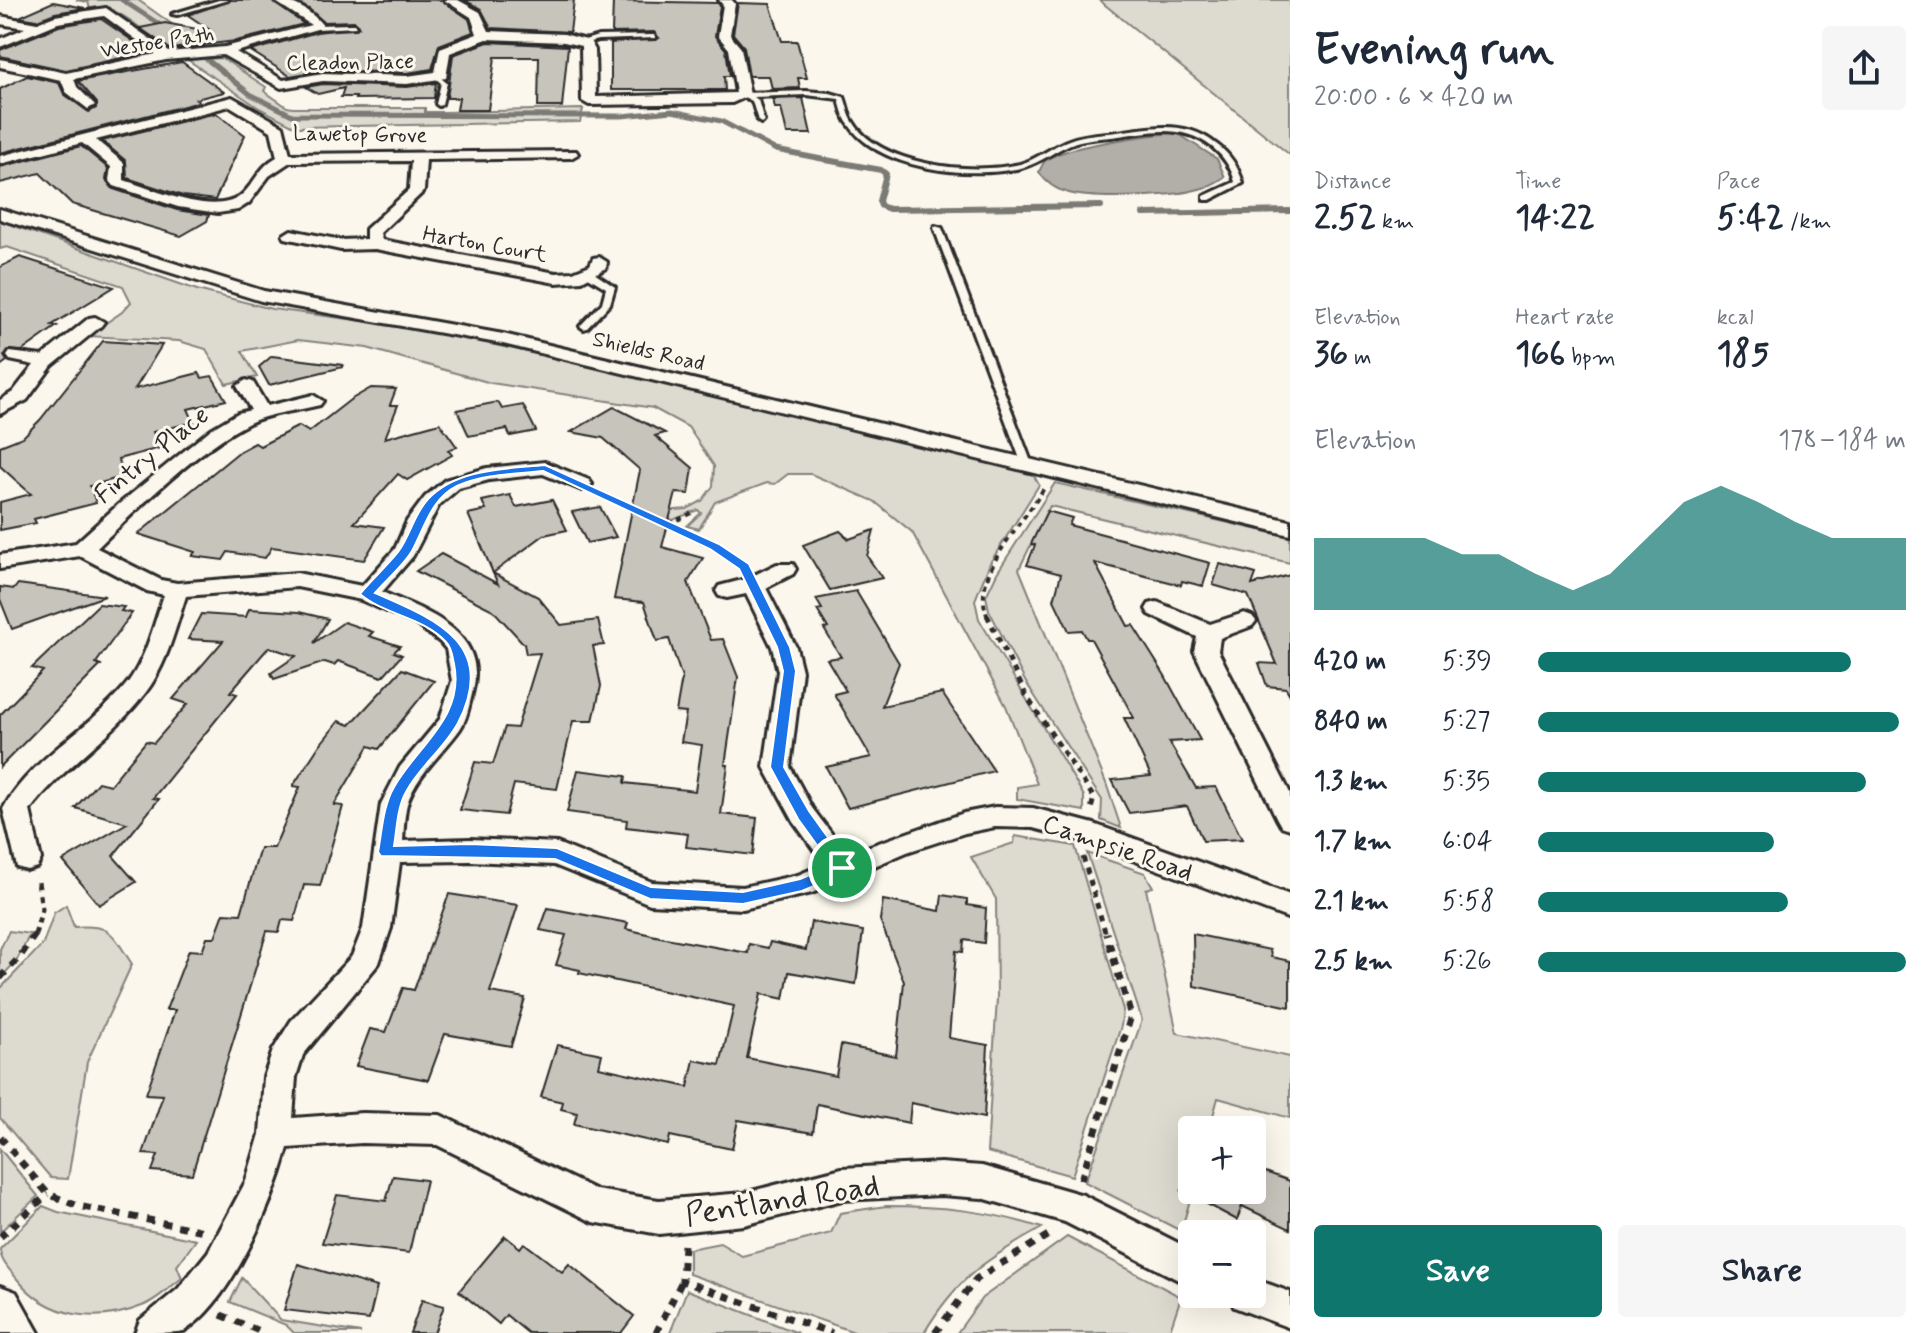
<!DOCTYPE html>
<html lang="en">
<head>
<meta charset="utf-8">
<style>
	body { margin:0; font-family:Mynerve,sans-serif; background:#f6f6f7; color:#1f2937; height:100vh; display:flex; flex-direction:column; font-size:30px; white-space:nowrap }
	* { box-sizing:border-box; margin:0 }
	p { font-size:26px; color:#747a83 }
	.icon { flex:none; width:44px; height:44px; fill:none; stroke:currentColor; stroke-width:2; stroke-linecap:round; stroke-linejoin:round }
	.map { position:relative; flex:1; overflow:hidden }
	.side { display:flex; flex-direction:column; background:#fff; width:640px }
	.side>* { flex:none }
	.buttons { position:absolute; left:1178px; top:1116px; display:grid; gap:16px }
	.buttons a { display:grid; place-items:center; width:88px; height:88px; border-radius:8px; background:#fff; box-shadow:0 8px 32px #0002; font-size:40px }
	.pin { position:absolute; display:grid; place-items:center; width:68px; height:68px; color:#fff; margin:-34px; border:4px solid #fff; border-radius:50%; box-shadow:0 2px 8px #0007 }
	.round { display:grid; place-items:center; flex:none; width:84px; height:84px; border-radius:8px; background:#f6f6f7 }
	.headline { display:flex; align-items:center; justify-content:space-between; height:136px; padding:0 24px }
	h1 { font-size:44px; font-weight:700; line-height:60px }
	.metrics { display:grid; grid-template-columns:repeat(3,1fr); gap:12px; height:136px; padding:8px 24px }
	.metrics div { display:grid; align-content:center }
	.metrics b { font-size:34px; font-weight:700 }
	.metrics small { font-size:22px; font-weight:400 }
	.metrics p { font-size:22px }
	.chart { height:224px; padding:16px 24px }
	.chart p { display:flex; justify-content:space-between }
	.chart svg { width:100%; height:144px; margin-top:8px; fill:#0f766e; opacity:.7 }
	.primary-button { display:flex; gap:16px; margin-top:auto; padding:16px 24px }
	.primary-button a { flex:1; height:92px; border-radius:8px; background:#0f766e; color:#fff; font-size:32px; font-weight:700; line-height:92px; text-align:center }
	.primary-button a+a { background:#f6f6f7; color:#1f2937 }
	ul { padding:0 24px; list-style:none; font-size:26px }
	li { display:grid; grid-template-columns:128px 96px 1fr; align-items:center; height:60px }
	li i { height:20px; border-radius:10px; background:#0f766e }
	main { display:flex; flex:1; min-height:0 }
	.map>svg:first-child { display:block }
	.green { fill:#dddad0; stroke:#84827e; stroke-width:2 }
	.water { fill:#b1afa7; stroke:#7b7a75; stroke-width:2 }
	.lines { fill:none; stroke-linecap:round; stroke-linejoin:round }
	.stream-far1 { stroke:#7b7a75; stroke-width:5 }
	.stream { stroke:#7b7a75; stroke-width:6 }
	.building { fill:#c7c4bc; stroke:#2b2b2b; stroke-width:2 }
	.service-casing { stroke:#2b2b2b; stroke-width:6 }
	.minor-casing { stroke:#2b2b2b; stroke-width:6 }
	.tertiary-casing { stroke:#2b2b2b; stroke-width:6 }
	.path-far2 { stroke:#2b2b2b; stroke-width:4; stroke-dasharray:5 5; stroke-linecap:butt }
	.path-far1 { stroke:#2b2b2b; stroke-width:5; stroke-dasharray:6 6; stroke-linecap:butt }
	.path { stroke:#2b2b2b; stroke-width:7; stroke-dasharray:8 8; stroke-linecap:butt }
	.service { fill:#fbf7ec; fill-rule:evenodd }
	.minor { fill:#fbf7ec; fill-rule:evenodd }
	.tertiary { fill:#fbf7ec; fill-rule:evenodd }
	.route { fill:#1a73e8; stroke:#fff; stroke-width:2; fill-rule:evenodd }
	.labels { text-anchor:middle; stroke-width:6; stroke-linejoin:round; paint-order:stroke }
	.far-street-label { font-size:22px; fill:#2b2b2b; stroke:#fbf7ec }
	.street-label { font-size:26px; fill:#2b2b2b; stroke:#fbf7ec }
	.near-street-label { font-size:32px; fill:#2b2b2b; stroke:#fbf7ec }
</style>
</head>
<body>
<main>
<div class="map">
<svg width="1290" height="1333" viewBox="0 0 1290 1333">
	<rect width="100%" height="100%" fill="#fbf7ec"/>
	<filter id="ink" filterUnits="userSpaceOnUse"><feTurbulence type="fractalNoise" baseFrequency=".0125" numOctaves="2"/><feDisplacementMap in="SourceGraphic" scale="16" xChannelSelector="R" yChannelSelector="G"/><feConvolveMatrix kernelMatrix="1 2 1 2 8 2 1 2 1" color-interpolation-filters="sRGB"/></filter>
	<g filter="url(#ink)">
		<g class="green">
			<path d="M76 0H138L207 49C199 50 189 52 182 51 147 45 128 3 90 9L88 2Z"/>
			<path d="M1099 0H1290V155Z"/>
			<path d="M222 58 266 87 264 91 287 107 293 108H425V112H444L583 109 580 122 296 127 259 108 188 60Z"/>
			<path d="M0 221 197 290 272 309 417 328 629 374 1033 474 1039 485 990 563 975 600 979 619 1084 796V811L1017 799V787L1037 784 1006 706 912 532 874 501 811 474H788L775 484 767 483 715 502 699 529 687 526 701 513 698 510 673 520 653 512 687 509 702 501 713 486 714 466 688 427 653 408 491 383 367 348 298 340 242 351 257 377 226 384 206 349 179 341 87 336 122 312 131 302 123 286 7 247 0 249Z"/>
			<path d="M1055 483 1290 537V563L1050 506 1019 569 1106 783 1121 828 1101 820 1102 800 1025 681 989 610 986 596 997 573Z"/>
			<path d="M1015 836 1075 846 1123 1010 1121 1026 1072 1176 987 1152 997 999 996 899 971 857 1014 843Z"/>
			<path d="M1087 853 1145 873 1153 887 1146 889 1177 1033 1290 1057V1118L1218 1098 1209 1130H1192L1193 1190 1181 1231 1085 1182 1142 1020Z"/>
			<path d="M66 905 74 927C113 924 112 934 132 964L87 1062 68 1179 51 1178 0 1118V989L43 944 54 913Z"/>
			<path d="M9 931 30 934 17 960 0 979V949Z"/>
			<path d="M0 1149 38 1196 0 1232Z"/>
			<path d="M43 1206 58 1212 196 1240 177 1266 182 1278C170 1287 156 1301 142 1306 97 1324 49 1318 18 1280 10 1270 0 1261 0 1249Z"/>
			<path d="M886 1206C941 1206 990 1211 1042 1228 986 1260 958 1276 924 1333H857L689 1274V1249L720 1243 742 1256 831 1233 840 1213Z"/>
			<path d="M1067 1237 1181 1297 1169 1333H957L982 1298Z"/>
			<path d="M242 1278 281 1320 361 1333H294L286 1325 230 1302Z"/>
			<path d="M687 1290 798 1333H670Z"/>
		</g>
		<path class="water" d="M1177 133 1217 159 1225 177C1218 181 1210 186 1203 188 1175 197 1097 200 1069 193 1057 190 1046 183 1039 172 1041 168 1042 164 1045 161 1061 146 1154 134 1177 133Z"/>
		<g class="lines">
			<g class="stream-far1">
				<path d="M122 0 168 30"/>
				<path d="M184 41 250 94 292 115 622 116 672 111 721 121 776 150 837 162"/>
			</g>
			<g class="stream">
				<path d="M826 160 881 170 886 174 879 201 881 206 889 209 1101 206"/>
				<path d="M1143 214 1290 211"/>
			</g>
		</g>
		<g class="building">
			<path d="M231 0H270L304 24 236 41 170 49 140 28 165 23 213 32 188 15Z"/>
			<path d="M291 0H441L469 19 473 32 439 45 432 69 407 73 323 70 290 76 251 51 317 32 359 27 354 21 324 22 309 9Z"/>
			<path d="M464 0H574L570 32 491 28 481 9Z"/>
			<path d="M613 1 718 3 720 6 715 36 726 50 730 76H724L725 90H611V43L659 38 654 32 612 33Z"/>
			<path d="M53 2 85 8 55 13 37 20 19 17Z"/>
			<path d="M738 3 770 4 782 41H797L807 78H798L800 88 772 89 769 76H749L744 47 733 34Z"/>
			<path d="M101 19 149 52 66 70 0 56V50L59 26Z"/>
			<path d="M488 42 568 46 562 107H538L539 57H495L488 110H457L459 98H447L453 55Z"/>
			<path d="M182 62 224 92 196 99 200 102 0 153V89L27 76 59 83 64 94 89 112 96 108 97 103 78 81Z"/>
			<path d="M436 83 434 98 355 99 356 97H341L344 88 318 94 306 87 323 84 407 87Z"/>
			<path d="M803 98 811 134H787L781 108H775L773 99Z"/>
			<path d="M216 113 245 135 215 200 183 196 127 178 126 161 102 141Z"/>
			<path d="M81 146 108 168 106 180 113 189 177 210 209 215 207 221 181 236 72 204 40 173 0 183V167Z"/>
			<path d="M20 257 114 287 52 325 57 326 22 351 8 350 4 356 7 361 0 366V267Z"/>
			<path d="M103 341 162 345 135 389 199 373 202 378 212 376 226 400 188 409 194 422 153 432 160 448 118 459 125 476 90 486 96 503 34 519 36 523 0 530V502L31 494 0 466V446L23 437 40 420Z"/>
			<path d="M272 356 343 365V367L269 385 259 367Z"/>
			<path d="M371 388 396 389 390 405H398L385 438 440 423 457 447 448 450 452 455 407 480 398 474 354 523 384 527 364 560 272 547 265 558 228 552 223 560 192 556 195 552 138 534 240 451 255 443 260 446 299 426 309 432 350 400Z"/>
			<path d="M498 402 502 409 523 405 536 431 510 436 507 429 469 436 457 410Z"/>
			<path d="M614 407 665 433 655 436 693 468 689 494 676 493 662 547 703 558 688 582 711 640 723 639 738 677 725 765H728L721 814 757 818 753 855 686 847 688 834 626 827 627 820 567 812 578 770 626 776 625 783 695 791 702 745 681 742 686 713 676 712 682 678 669 639 657 641 644 602 614 599 640 470 603 438 571 432Z"/>
			<path d="M510 495 516 507 552 500 567 530 544 535 493 573 468 514 486 510 482 501Z"/>
			<path d="M600 507 616 537 587 543 572 512Z"/>
			<path d="M1047 511 1072 518 1069 525 1210 563 1203 586 1182 581 1181 585 1095 563 1128 626 1133 625 1164 674 1200 740 1169 742 1196 788 1216 787 1242 839 1203 841 1187 806 1129 813 1112 780 1151 776 1124 718H1134L1091 639H1087L1082 630 1069 631 1054 600 1061 574 1027 565 1035 545 1031 544Z"/>
			<path d="M874 530 867 556 882 578 830 590 803 545 840 531 849 539Z"/>
			<path d="M441 554 498 584 493 573 538 597 561 625 598 620 604 645 593 646 601 686 593 721H573L557 789 514 784 506 815 460 810 475 762 493 764 505 727 517 728 540 653 526 654 524 644 493 610 416 571Z"/>
			<path d="M1220 564 1256 574 1252 585 1290 575V695L1286 688 1267 686 1259 663 1277 664 1248 595 1213 585Z"/>
			<path d="M18 584 105 596 12 629 0 599V587L14 589Z"/>
			<path d="M856 591 899 663 882 706 942 693 994 771 848 808 826 767 871 757 834 694 846 691 827 659 841 657 824 629 828 628 817 610 822 609 816 599Z"/>
			<path d="M99 604 124 607 121 611 132 613 96 663 101 665 0 767V715L43 671 32 668Z"/>
			<path d="M249 609 299 612 328 619 314 643 344 622 373 632 369 636 400 646 394 652 402 655 382 677 338 661 334 665 325 662 274 679 271 673 296 656 269 647 230 692 237 694 153 798 159 799 113 856 136 882 99 905 63 861 127 823 75 808 98 782 110 785 146 741 154 743 188 704 173 699 223 641 188 639 201 614 246 617Z"/>
			<path d="M402 669 434 681 379 749 369 746 334 805 343 806 320 886 304 885 294 921 282 920 279 932 267 931 192 1174 152 1171 158 1155 143 1154 163 1095 146 1094 175 1010H166L189 950 202 951 207 937H215L224 913 241 914 260 848H274L300 787 293 786 319 746 339 721 350 725Z"/>
			<path d="M449 894 518 905 490 992 525 998 511 1046 445 1034 428 1080 356 1066 370 1029 386 1032 403 988 414 990Z"/>
			<path d="M942 895 967 899V905L986 908 984 943 964 940 963 952 956 951 949 1038 988 1045 984 1118 911 1103 909 1123 817 1104 813 1133 738 1120 732 1149 670 1136 668 1145 574 1124 577 1113 561 1109 563 1102 541 1097 557 1045 602 1054 599 1067 688 1087 694 1060 720 1065 734 1006 579 973 580 970 556 965 566 935 540 930 548 908 628 923 626 929 660 937 748 953 749 944 768 948 770 942 806 950 811 922 863 931 856 984 789 972 784 999 761 994 747 1058 836 1076 841 1045 896 1056 904 982 880 920 883 900 940 911Z"/>
			<path d="M1193 934 1270 950 1271 957 1290 961V1007L1194 986Z"/>
			<path d="M1252 1167 1290 1181V1229L1242 1206 1237 1220 1181 1190H1252Z"/>
			<path d="M393 1176 426 1180 409 1253 322 1243 337 1195 386 1201Z"/>
			<path d="M505 1236 520 1248 524 1243 562 1272 569 1264 634 1316 621 1333H528L506 1315 499 1324 459 1291Z"/>
			<path d="M298 1264 377 1287 369 1320 284 1310Z"/>
			<path d="M422 1300 444 1306 434 1333H410Z"/>
		</g>
		<g class="lines">
			<g class="service-casing">
				<g id="service">
					<path d="M219 0H228L177 15 172 14Z"/>
					<path d="M354 24 356 27 317 29 314 27 317 25Z"/>
					<path d="M654 35 656 38 598 40 581 44 578 42 598 36Z"/>
					<path d="M437 75 447 83 442 104 439 106 436 104 441 83 434 77Z"/>
					<path d="M806 91 830 93 844 97C847 104 848 113 852 120 878 167 974 175 1020 164 1038 159 1052 146 1069 140 1084 134 1101 134 1117 132 1153 127 1186 120 1216 144 1230 154 1238 166 1243 183L1210 200H1204V196L1235 182C1231 167 1224 157 1212 147 1183 124 1152 131 1119 136 1105 138 1090 138 1076 142 1057 148 1042 163 1021 168 970 179 877 171 847 122 843 116 841 107 839 99L806 95 754 97 758 100 764 121 761 123 758 121 752 101 740 95 743 93Z"/>
					<path d="M935 226 942 228 1033 467 1032 469H1024L1023 467 934 228Z"/>
					<path d="M585 271H591L615 287 610 304 587 328 584 329 580 326 602 303 606 288 585 275Z"/>
				</g>
			</g>
			<g class="minor-casing">
				<g id="minor">
					<path d="M273 0C293 0 312 11 324 27L236 52 283 80 323 73 407 76 435 72 440 48 477 34 471 17 444 0H458L480 12 489 31 564 34 590 41 595 50 596 97 736 93 729 49 718 36 723 5 719 0H732L735 4 730 35 741 48 750 95 732 103 589 105 582 101 581 46 564 42 487 39 450 53 446 78 407 84 323 81 281 88 223 55 166 60 74 79 77 87 95 105 88 109 66 92 61 80 0 67V59L66 73 156 54 104 16 58 23 0 47V39L25 28 0 24V16L37 23 55 16 106 8 169 52 225 47 311 25Z"/>
					<path d="M232 97 283 126 290 154 576 151 578 154 571 158 426 160 424 191 380 233 382 240 556 273 573 272 590 265 593 258 599 257 607 262 606 268 582 281 556 283 375 249 341 250 285 238 283 235 291 230 341 240 366 239V229L409 190 411 161 290 162 269 176 249 203 238 210 218 213 178 207 114 186 109 180 111 167 82 143 0 164V156ZM230 106 271 131 277 157C258 167 255 185 239 197 212 216 153 189 124 180V163L96 140Z"/>
					<path d="M0 209 264 291 503 334 1290 521V535L503 344 261 301 0 219Z"/>
					<path d="M95 317 104 322 101 326 52 366 27 400 0 414V400L13 392 34 365 10 360 7 356 10 352 42 356 89 318Z"/>
					<path d="M246 380 253 382 267 406 313 395 323 401 320 405C297 411 269 413 249 423 199 448 138 508 97 548L161 580 177 583 297 573 362 586 395 549 407 521 425 497 445 480 487 468 545 462 589 480 592 484 582 490 543 474 489 480 459 488 439 505 413 556 382 592C426 611 490 632 472 694 469 706 467 719 460 729 443 753 416 775 407 804 404 816 404 829 403 841L470 839 557 843 652 882 743 887 798 875 824 864 794 822 764 767 778 671 772 647 746 594 727 598 719 596 716 591 719 586 746 579 777 564H793L796 569 793 574 766 588 796 647 802 671 790 767 812 808 847 854 964 813 995 807 1033 808 1094 824 1290 895V919L1079 840 1033 828 995 827 965 833 907 852 812 893 743 909 650 904 554 865 470 861 400 862 391 928 379 963 303 1055 296 1077 293 1118 362 1113 440 1115 596 1190 659 1200 744 1193 842 1168 941 1163 982 1166 1083 1195 1192 1250V1287L1065 1222 982 1198 941 1195 842 1200 744 1225 659 1234 593 1222 437 1145 362 1143 288 1148C274 1200 232 1302 184 1331 173 1333 148 1333 135 1333L140 1320 178 1289 208 1252 246 1181 260 1134 264 1077 273 1050 291 1021 352 956 363 928 381 804 400 767 440 719 452 681 446 649 440 642 416 624 361 600 297 587 186 596C175 629 167 664 146 692 113 737 63 766 30 810L41 859 37 867 27 870 17 867 3 809C32 756 92 729 129 681 147 656 154 623 164 595L147 591 80 556 0 569V555L76 543 119 504 211 429 238 413 251 410 237 386Z"/>
					<path d="M1157 602 1210 624 1244 613 1252 616 1256 621 1252 626 1220 638 1218 651 1290 793V829L1281 826 1277 819 1194 651 1197 637 1149 614 1146 609 1149 604Z"/>
					<path d="M1252 1278 1290 1292V1328L1234 1307 1229 1294H1252Z"/>
				</g>
			</g>
			<g class="tertiary-casing">
				<path id="tertiary" d="M0 1286 16 1292 39 1333H0Z"/>
			</g>
			<g class="path-far2">
				<path d="M600 494 714 547 744 566"/>
				<path d="M669 524 696 511"/>
				<path d="M988 617C968 575 1025 522 1044 488"/>
			</g>
			<g class="path-far1">
				<path d="M987 615 1027 697 1094 798 1091 809"/>
				<path d="M1083 857 1106 935"/>
				<path d="M35 935 42 909 38 882"/>
			</g>
			<g class="path">
				<path d="M0 978 19 958 36 933"/>
				<path d="M0 1137 48 1194 78 1206 204 1231"/>
				<path d="M1081 1180 1131 1016 1106 933"/>
				<path d="M0 1237 48 1194"/>
				<path d="M684 1245 682 1281 832 1333"/>
				<path d="M221 1315 264 1333"/>
				<path d="M656 1333 682 1281"/>
				<path d="M935 1333 976 1279 1050 1234"/>
			</g>
			<use href="#service" class="service"/>
			<use href="#minor" class="minor"/>
			<use href="#tertiary" class="tertiary"/>
		</g>
	</g>
	<path class="route" d="M545 465 719 544 749 564 790 647 796 671 784 767 809 811 847 864V872L802 891 743 904 650 899 555 859 381 856 378 852C382 830 383 806 394 787 417 746 465 717 454 664 452 656 452 648 446 642 423 617 384 615 360 594 372 579 386 567 398 552 410 536 414 514 428 499 457 468 506 469 545 465ZM543 471 710 549 739 569 777 647 783 671 770 767 798 819 832 866 800 879 743 892 651 887 557 848 470 844 394 846C397 829 397 808 406 792 419 767 444 749 458 723 499 644 435 619 375 593 386 580 403 566 412 551 425 527 431 499 457 486 483 474 515 474 543 471Z"/>
	<g class="labels">
		<g class="far-street-label">
			<text transform="translate(157 41) rotate(-9)" y="8">Westoe Path</text>
			<text transform="translate(350 61) rotate(-1)" y="8">Cleadon Place</text>
			<text transform="translate(360 133) rotate(1)" y="8">Lawetop Grove</text>
			<text transform="translate(485 243) rotate(10)" y="8">Harton Court</text>
			<text transform="translate(649 350) rotate(13)" y="8">Shields Road</text>
		</g>
		<g class="street-label">
			<text transform="translate(151 454) rotate(-39)" y="9">Fintry Place</text>
			<text transform="translate(1118 847) rotate(19)" y="9">Campsie Road</text>
		</g>
		<g class="near-street-label">
			<text transform="translate(782 1199) rotate(-9)" y="11">Pentland Road</text>
		</g>
	</g>
</svg>
<div class="buttons">
<a>+</a>
<a>−</a>
</div>
<div class="pin" style="left:842px;top:868px;background:#1e9e55"><svg class="icon" aria-label="arrive" viewBox="0 0 24 24"><path d="M6 21V4h12l-3 4 3 4H6"/></svg></div>
</div>
<section class="side">
<div class="headline"><div><h1>Evening run</h1><p>20:00 · 6 × 420 m</p></div><a class="round"><svg class="icon" aria-label="share" viewBox="0 0 24 24"><path d="M12 15V3M7 8l5-5 5 5M5 13v7h14v-7"/></svg></a></div>
<div class="metrics">
<div><p>Distance</p><b>2.52<small> km</small></b></div>
<div><p>Time</p><b>14:22</b></div>
<div><p>Pace</p><b>5:42<small> /km</small></b></div>
</div>
<div class="metrics">
<div><p>Elevation</p><b>36<small> m</small></b></div>
<div><p>Heart rate</p><b>166<small> bpm</small></b></div>
<div><p>kcal</p><b>185</b></div>
</div>
<div class="chart"><p><span>Elevation</span>178–184 m</p>
<svg viewBox="0 0 160 44" preserveAspectRatio="none"><path d="M0 44V22L10 22L20 22L30 22L40 27L50 27L60 33L70 38L80 33L90 22L100 11L110 6L120 11L130 17L140 22L150 22L160 22V44z"/></svg>
</div>
<ul>
<li><b>420 m</b>5:39<i style="width:85%"></i></li>
<li><b>840 m</b>5:27<i style="width:98%"></i></li>
<li><b>1.3 km</b>5:35<i style="width:89%"></i></li>
<li><b>1.7 km</b>6:04<i style="width:64%"></i></li>
<li><b>2.1 km</b>5:58<i style="width:68%"></i></li>
<li><b>2.5 km</b>5:26<i style="width:100%"></i></li>
</ul>
<div class="primary-button"><a>Save</a><a>Share</a></div>
</section>
</main>
</body>
</html>
